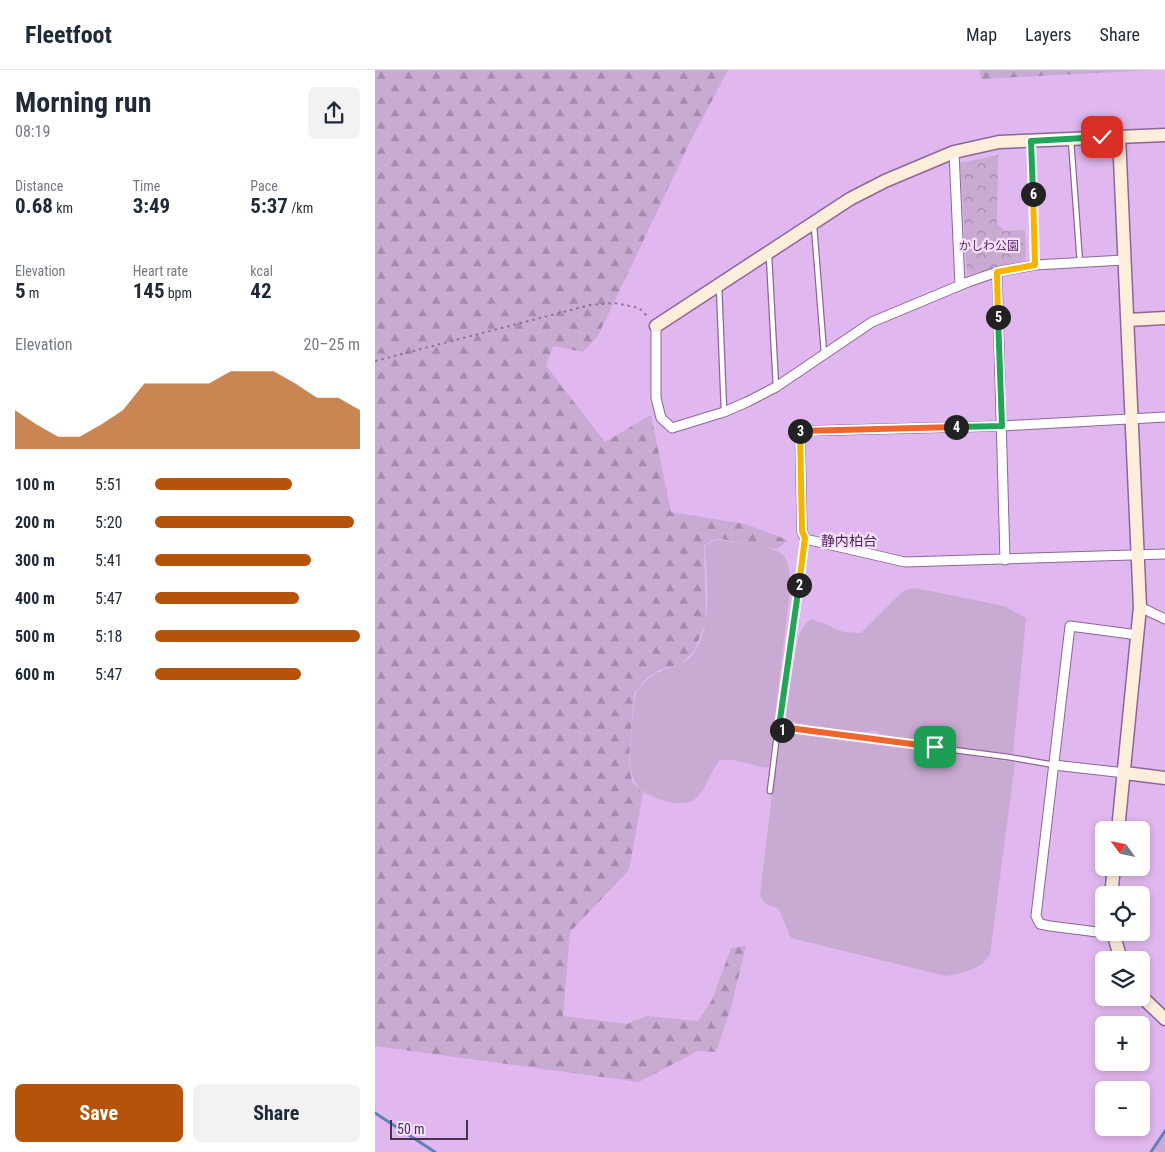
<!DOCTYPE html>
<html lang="en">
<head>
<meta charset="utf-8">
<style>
	body { margin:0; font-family:"Roboto Condensed","Noto Sans JP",sans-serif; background:#f2f2f3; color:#1f2937; height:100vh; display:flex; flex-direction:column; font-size:19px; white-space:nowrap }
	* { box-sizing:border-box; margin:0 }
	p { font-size:16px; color:#747a83 }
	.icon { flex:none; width:28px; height:28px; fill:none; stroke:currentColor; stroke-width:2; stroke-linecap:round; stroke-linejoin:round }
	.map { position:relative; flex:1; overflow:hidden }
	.side { display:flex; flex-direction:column; background:#fff; width:375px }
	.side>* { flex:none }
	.needle { width:32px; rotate:303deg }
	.controls { position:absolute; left:720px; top:751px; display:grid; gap:10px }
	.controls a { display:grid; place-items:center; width:55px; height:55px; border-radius:8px; background:#fff; box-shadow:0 2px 8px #0003; font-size:25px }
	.scale { position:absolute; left:15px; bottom:12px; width:78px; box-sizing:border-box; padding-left:5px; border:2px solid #45344a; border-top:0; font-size:14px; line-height:18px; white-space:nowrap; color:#45344a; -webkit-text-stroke:4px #f6e1fd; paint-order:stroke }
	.pin { position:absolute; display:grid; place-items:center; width:42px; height:42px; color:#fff; margin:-21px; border-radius:10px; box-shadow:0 2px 8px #0006 }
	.km { position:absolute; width:25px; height:25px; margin:-12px; border-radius:50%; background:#222; color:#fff; font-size:14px; line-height:25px; text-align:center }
	.round { display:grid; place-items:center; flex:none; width:52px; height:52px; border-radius:8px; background:#f2f2f3 }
	.head { display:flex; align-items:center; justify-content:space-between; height:85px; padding:0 15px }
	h1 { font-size:28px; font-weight:700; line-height:38px }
	.stats { display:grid; grid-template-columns:repeat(3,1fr); gap:8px; height:85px; padding:5px 15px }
	.stats div { display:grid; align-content:center }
	.stats b { font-size:21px; font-weight:700 }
	.stats small { font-size:14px; font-weight:400 }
	.stats p { font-size:14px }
	.chart { height:140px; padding:10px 15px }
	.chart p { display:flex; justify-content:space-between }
	.chart svg { width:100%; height:90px; margin-top:5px; fill:#b45309; opacity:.7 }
	.primary-button { display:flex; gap:10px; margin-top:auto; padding:10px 15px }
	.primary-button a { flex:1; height:58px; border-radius:8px; background:#b45309; color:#fff; font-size:20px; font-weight:700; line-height:58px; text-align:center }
	.primary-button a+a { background:#f2f2f3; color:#1f2937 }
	ul { padding:0 15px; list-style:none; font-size:16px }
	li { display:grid; grid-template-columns:80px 60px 1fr; align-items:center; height:38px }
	li i { height:12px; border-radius:6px; background:#b45309 }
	header { display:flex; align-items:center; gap:30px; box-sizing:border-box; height:70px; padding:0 25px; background:#fff; border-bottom:1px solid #e0e1e3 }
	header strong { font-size:24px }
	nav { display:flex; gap:28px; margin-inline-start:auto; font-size:18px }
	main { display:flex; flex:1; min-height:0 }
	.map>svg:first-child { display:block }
	.green { fill:#c8aad2 }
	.forest { fill:url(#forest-firs) }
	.park { fill:url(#park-crowns) }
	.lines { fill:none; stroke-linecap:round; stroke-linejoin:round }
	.stream { stroke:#5d82b7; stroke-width:3 }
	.lane-casing { stroke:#8d6699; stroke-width:7 }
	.street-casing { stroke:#8d6699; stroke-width:11 }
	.secondary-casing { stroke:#8d6699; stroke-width:15 }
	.path { stroke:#8c7095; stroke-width:2; stroke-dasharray:2.5 4; stroke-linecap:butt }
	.lane { stroke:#fff; stroke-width:4.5 }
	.street { stroke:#fff; stroke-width:9 }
	.secondary { stroke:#fceeda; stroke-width:12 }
	.split-1-casing { stroke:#fff; stroke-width:10 }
	.split-2-casing { stroke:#fff; stroke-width:10 }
	.split-3-casing { stroke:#fff; stroke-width:10 }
	.split-4-casing { stroke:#fff; stroke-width:10 }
	.split-5-casing { stroke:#fff; stroke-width:10 }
	.split-6-casing { stroke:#fff; stroke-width:10 }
	.split-7-casing { stroke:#fff; stroke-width:10 }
	.split-1 { stroke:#f0652b; stroke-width:6 }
	.split-2 { stroke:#22a559; stroke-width:6 }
	.split-3 { stroke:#f5b400; stroke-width:6 }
	.split-4 { stroke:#f0652b; stroke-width:6 }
	.split-5 { stroke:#22a559; stroke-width:6 }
	.split-6 { stroke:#f5b400; stroke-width:6 }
	.split-7 { stroke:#22a559; stroke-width:6 }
	.labels { text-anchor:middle; stroke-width:4.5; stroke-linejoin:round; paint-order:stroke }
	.park-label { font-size:12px; fill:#5b266a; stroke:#f6e1fd }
	.neighbourhood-label { font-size:14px; fill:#4c2856; stroke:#f6e1fd }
</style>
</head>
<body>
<header>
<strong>Fleetfoot</strong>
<nav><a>Map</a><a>Layers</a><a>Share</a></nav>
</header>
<main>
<section class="side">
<div class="head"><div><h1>Morning run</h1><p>08:19</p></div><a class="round"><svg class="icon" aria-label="share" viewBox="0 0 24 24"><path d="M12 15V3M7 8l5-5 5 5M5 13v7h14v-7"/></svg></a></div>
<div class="stats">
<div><p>Distance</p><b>0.68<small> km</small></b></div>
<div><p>Time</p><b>3:49</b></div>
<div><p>Pace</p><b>5:37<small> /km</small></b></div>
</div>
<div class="stats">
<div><p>Elevation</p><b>5<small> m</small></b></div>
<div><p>Heart rate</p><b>145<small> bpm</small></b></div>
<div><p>kcal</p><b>42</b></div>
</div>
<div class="chart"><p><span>Elevation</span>20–25 m</p>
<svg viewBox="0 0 160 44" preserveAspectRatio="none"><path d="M0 44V25L10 32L20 38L30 38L40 32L50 25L60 12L70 12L80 12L90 12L100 6L110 6L120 6L130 12L140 19L150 19L160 25V44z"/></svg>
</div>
<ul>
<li><b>100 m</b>5:51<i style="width:67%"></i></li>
<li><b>200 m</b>5:20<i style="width:97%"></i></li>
<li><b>300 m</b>5:41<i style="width:76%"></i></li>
<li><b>400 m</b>5:47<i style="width:70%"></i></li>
<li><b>500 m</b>5:18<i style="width:100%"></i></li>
<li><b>600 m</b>5:47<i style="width:71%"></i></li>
</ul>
<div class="primary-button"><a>Save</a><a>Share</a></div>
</section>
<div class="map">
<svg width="790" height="1082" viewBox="0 0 790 1082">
	<defs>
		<pattern id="forest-firs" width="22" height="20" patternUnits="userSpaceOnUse" patternTransform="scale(1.25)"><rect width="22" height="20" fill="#c8aad2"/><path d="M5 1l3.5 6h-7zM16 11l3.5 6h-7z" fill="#a48bac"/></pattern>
		<pattern id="park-crowns" width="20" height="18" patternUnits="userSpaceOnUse" patternTransform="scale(1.25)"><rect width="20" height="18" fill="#c8aad2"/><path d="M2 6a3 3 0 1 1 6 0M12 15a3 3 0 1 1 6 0" fill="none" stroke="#a48bac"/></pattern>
	</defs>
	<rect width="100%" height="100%" fill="#e1b7ef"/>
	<g class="green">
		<path d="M345 470C361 473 399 475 409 486 414 492 414 505 416 512L394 696 391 698 359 690H345C330 708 330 737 300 733 286 731 264 724 259 710 256 703 255 694 255 687 255 680 259 627 261 623 264 618 270 612 273 609 288 595 310 600 321 580 338 551 331 508 330 476L338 471Z"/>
		<path d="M540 518 629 536 651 548 638 684 581 677 574 674 560 675 513 669 501 661 476 664 418 652 412 648 411 643 423 567 431 553 437 549 469 562 486 563 525 524 530 520Z"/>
		<path d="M413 661 640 692 615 884C607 899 587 904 571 906L416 868 404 839 391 834 385 826 403 673C405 667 407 663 413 661Z"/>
		<path d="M790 1064V1082L779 1081Z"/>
	</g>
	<g class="forest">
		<path d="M0 0H255V1L259 0H353L316 70 223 266 208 282 178 276 171 296 230 372 276 345 296 442 370 454 413 470 402 479 345 469 338 470 329 475 331 551 320 580 306 594 284 600 273 607 259 623 254 688 257 712 268 723 254 800 195 862 188 946 252 954 272 946 323 951 337 930 356 878 371 876 357 934 341 982 323 981 264 1012 0 976Z"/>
		<path d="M604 0H777L606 9Z"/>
	</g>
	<path class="park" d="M623 85 622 154 630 161 650 160 651 190 592 205 585 93Z"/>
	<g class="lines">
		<g class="stream">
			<path d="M0 1043 60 1082"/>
			<path d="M776 1082 790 1061"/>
		</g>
		<g class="lane-casing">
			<g id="lane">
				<path d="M696 70 705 193"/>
				<path d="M656 72 660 195"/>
				<path d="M439 156 449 283"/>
				<path d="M394 186 401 317"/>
				<path d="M344 216 349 341"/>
				<path d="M395 721 401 672 403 664 409 658 633 687 679 695"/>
			</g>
		</g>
		<g class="street-casing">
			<g id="street">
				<path d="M579 82 585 215"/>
				<path d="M622 202 630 490"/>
				<path d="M281 256V328L286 348 297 358 349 342 372 332 401 317 497 252 593 212 622 202 660 195 749 190"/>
				<path d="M790 347 627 356 425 361 427 461 430 469 530 492 790 484"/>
				<path d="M765 537 790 549"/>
				<path d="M679 695 750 703"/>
				<path d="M738 864 675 856 665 854 661 846 695 556 763 565"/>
			</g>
		</g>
		<g class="secondary-casing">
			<g id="secondary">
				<path d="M753 250 790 248"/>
				<path d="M281 256 475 129 510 111 579 82 624 72 790 65"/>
				<path d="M750 703 790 708"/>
				<path d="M743 760 765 537 744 66"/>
				<path d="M736 825 739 798"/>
				<path d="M738 862 746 890"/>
				<path d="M766 926 790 949"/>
			</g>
		</g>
		<g class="path">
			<path d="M0 291 215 235 240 233 264 238 273 247"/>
			<path d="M405 652 429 478"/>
		</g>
		<use href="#lane" class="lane"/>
		<use href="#street" class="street"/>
		<use href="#secondary" class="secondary"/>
	</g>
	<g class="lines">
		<g class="split-1-casing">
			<path id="split-1" d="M407 660 409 658H414L560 677"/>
		</g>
		<g class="split-2-casing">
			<path id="split-2" d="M407 660 403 664 424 515"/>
		</g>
		<g class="split-3-casing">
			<path id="split-3" d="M424 515 430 468 427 461 425 361"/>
		</g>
		<g class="split-4-casing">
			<path id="split-4" d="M425 361 581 357"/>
		</g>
		<g class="split-5-casing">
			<path id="split-5" d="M581 357 627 356 623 247"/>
		</g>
		<g class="split-6-casing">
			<path id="split-6" d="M623 247 622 202 660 195 658 124"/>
		</g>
		<g class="split-7-casing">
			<path id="split-7" d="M658 124 656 71 727 67"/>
		</g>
		<use href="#split-1" class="split-1"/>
		<use href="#split-2" class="split-2"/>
		<use href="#split-3" class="split-3"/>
		<use href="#split-4" class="split-4"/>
		<use href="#split-5" class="split-5"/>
		<use href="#split-6" class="split-6"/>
		<use href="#split-7" class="split-7"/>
	</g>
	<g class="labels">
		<g class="park-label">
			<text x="614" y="180">かしわ公園</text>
		</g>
		<g class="neighbourhood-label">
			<text x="474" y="476">静内柏台</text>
		</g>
	</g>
</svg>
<div class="controls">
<a><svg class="needle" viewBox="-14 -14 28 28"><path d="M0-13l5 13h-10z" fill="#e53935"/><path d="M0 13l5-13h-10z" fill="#747a83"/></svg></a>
<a><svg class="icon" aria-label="locate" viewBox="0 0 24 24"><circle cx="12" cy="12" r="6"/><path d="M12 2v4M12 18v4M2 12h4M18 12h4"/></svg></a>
<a><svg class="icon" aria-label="layers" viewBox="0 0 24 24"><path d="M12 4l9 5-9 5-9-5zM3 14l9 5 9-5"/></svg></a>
<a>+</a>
<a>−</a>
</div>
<div class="scale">50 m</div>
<div class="pin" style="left:560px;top:677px;background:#1e9e55"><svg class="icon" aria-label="arrive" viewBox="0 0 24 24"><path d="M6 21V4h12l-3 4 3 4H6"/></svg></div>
<div class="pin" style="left:727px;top:67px;background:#d93025"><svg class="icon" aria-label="check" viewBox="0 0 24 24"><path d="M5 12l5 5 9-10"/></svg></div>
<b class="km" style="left:407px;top:660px">1</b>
<b class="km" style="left:424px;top:515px">2</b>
<b class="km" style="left:425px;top:361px">3</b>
<b class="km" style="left:581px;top:357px">4</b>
<b class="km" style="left:623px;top:247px">5</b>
<b class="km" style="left:658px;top:124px">6</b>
</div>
</main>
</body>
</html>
